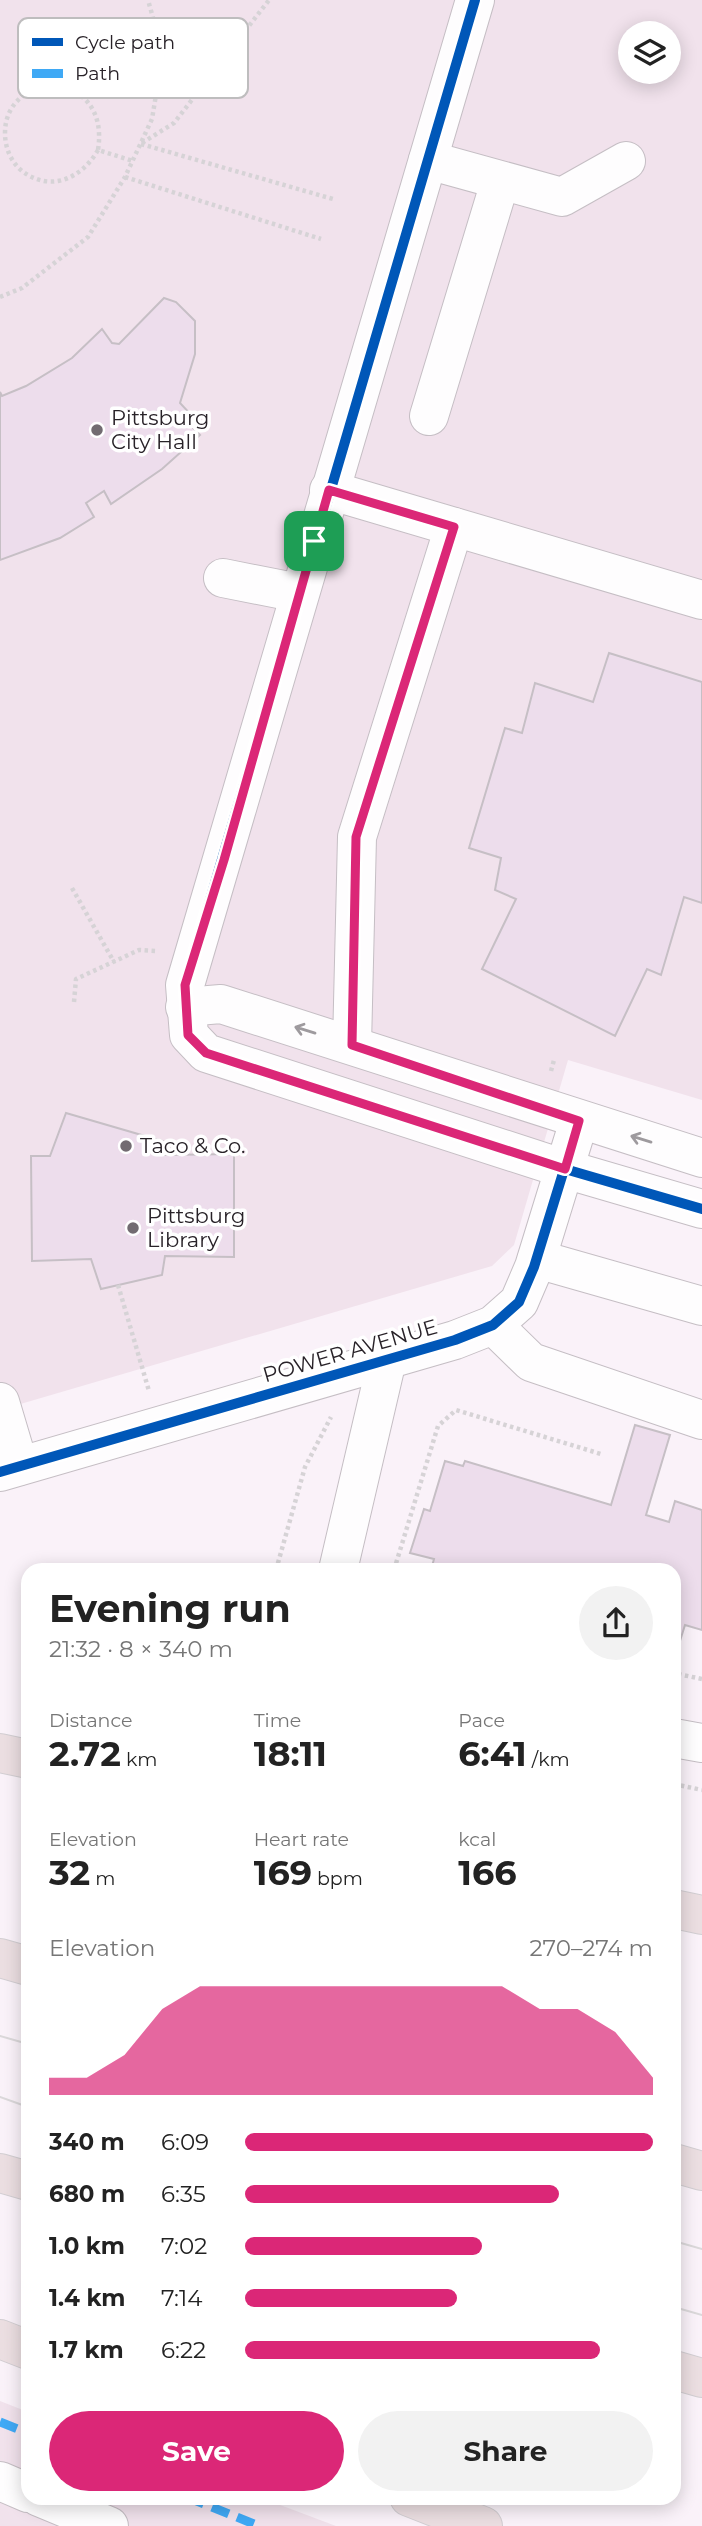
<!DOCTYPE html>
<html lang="en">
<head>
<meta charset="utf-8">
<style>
	body { margin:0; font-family:Montserrat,sans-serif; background:#f2f2f2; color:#222; height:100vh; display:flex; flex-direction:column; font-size:26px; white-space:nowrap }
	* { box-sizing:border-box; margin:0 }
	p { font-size:23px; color:#767676 }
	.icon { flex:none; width:38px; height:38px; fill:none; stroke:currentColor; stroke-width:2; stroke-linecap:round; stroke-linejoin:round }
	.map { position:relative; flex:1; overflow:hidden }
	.details { position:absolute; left:21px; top:1563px; width:660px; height:942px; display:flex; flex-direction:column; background:#fff; border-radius:21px; box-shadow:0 4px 18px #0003 }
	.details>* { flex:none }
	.fabs { position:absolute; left:618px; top:21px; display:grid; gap:14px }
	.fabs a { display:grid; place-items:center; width:63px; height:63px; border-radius:50%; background:#fff; box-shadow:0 4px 18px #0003; font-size:35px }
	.pin { position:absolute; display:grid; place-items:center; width:60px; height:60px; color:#fff; margin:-30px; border-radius:14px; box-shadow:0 4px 10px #0006 }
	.round { display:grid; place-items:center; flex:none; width:74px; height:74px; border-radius:37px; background:#f2f2f2 }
	.overview { display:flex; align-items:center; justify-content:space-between; height:119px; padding:0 28px }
	h1 { font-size:38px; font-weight:700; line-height:52px }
	.figures { display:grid; grid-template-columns:repeat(3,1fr); gap:10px; height:119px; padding:7px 28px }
	.figures div { display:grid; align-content:center }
	.figures b { font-size:35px; font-weight:700 }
	.figures small { font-size:19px; font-weight:400 }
	.figures p { font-size:19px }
	.chart { height:196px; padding:14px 28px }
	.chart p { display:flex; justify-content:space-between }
	.chart svg { width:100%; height:126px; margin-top:7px; fill:#db2777; opacity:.7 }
	.button { display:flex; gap:14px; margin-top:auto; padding:14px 28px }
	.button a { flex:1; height:80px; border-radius:42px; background:#db2777; color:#fff; font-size:28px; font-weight:700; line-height:80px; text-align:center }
	.button a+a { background:#f2f2f2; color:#222 }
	ul { padding:0 28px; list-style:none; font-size:23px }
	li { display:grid; grid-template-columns:112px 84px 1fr; align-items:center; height:52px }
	li i { height:18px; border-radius:9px; background:#db2777 }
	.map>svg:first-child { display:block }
	.commercial { fill:#f1e2ec; fill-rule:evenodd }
	.building { fill:#edddec; stroke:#c6bfc5; stroke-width:2 }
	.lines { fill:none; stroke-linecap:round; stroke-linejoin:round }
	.minor-casing { stroke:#c5bec4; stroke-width:40 }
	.highway-casing { stroke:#d2ced2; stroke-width:40 }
	.path { stroke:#d6d3d6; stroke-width:4.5; stroke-dasharray:3.5 3.5; stroke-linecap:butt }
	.minor { stroke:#fefdfe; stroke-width:38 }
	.highway { stroke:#ebdee1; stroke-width:38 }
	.tram { stroke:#dbd8da; stroke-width:2 }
	.quiet { stroke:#3fa9f5; stroke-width:9; stroke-dasharray:18 9; stroke-linecap:butt }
	.cycleway-casing { stroke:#fff; stroke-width:15 }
	.cycleway { stroke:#0057b8; stroke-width:10 }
	.oneway { stroke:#9e9a9e }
	.route-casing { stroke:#fff; stroke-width:14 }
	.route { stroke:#db2777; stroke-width:9 }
	.poi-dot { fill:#726b71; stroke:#fff; stroke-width:2.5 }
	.labels { text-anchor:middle; stroke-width:7; stroke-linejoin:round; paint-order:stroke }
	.poi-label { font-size:21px; fill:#282228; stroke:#fff; text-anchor:start }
	.street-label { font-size:21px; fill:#282228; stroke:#fff }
	.key { fill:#fff; stroke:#bebdbe; stroke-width:2 }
	.key-label { font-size:19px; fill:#282228 }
</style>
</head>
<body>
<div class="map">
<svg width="702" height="2526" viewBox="0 0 702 2526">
	<rect width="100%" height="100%" fill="#faf2f9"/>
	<g class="commercial">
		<path d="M0 0H702V1100L568 1060 514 1245 492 1266 0 1410ZM630 33H668V72H630Z"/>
		<path d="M0 2401 28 2412V2497H259L336 2526H0Z"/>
	</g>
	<g class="building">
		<path d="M164 298 176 302 195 321V354L180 403 195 419 190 425 200 435 162 469 111 504 104 491 86 503 94 517 60 538 0 560V392L2 396 26 386 72 358 102 329 112 343 119 344Z"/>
		<path d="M609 653 702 682V903L684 897 661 975 647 969 615 1036 482 969 516 899 495 890 501 858 469 848 505 728 522 733 535 683 593 702Z"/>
		<path d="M66 1113 169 1143 165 1155 234 1154V1257L165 1256 162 1275 101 1289 91 1259 32 1261 31 1156H50Z"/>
		<path d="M635 1425 670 1435 646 1515 669 1522 675 1501 702 1510V1630L685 1625 674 1660V1570H431L434 1559 410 1553 424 1509 430 1511 445 1461 463 1466 465 1461 611 1505Z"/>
	</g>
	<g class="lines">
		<g class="minor-casing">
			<g id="minor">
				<path d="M475 0 185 985 189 1035 206 1053 565 1169 702 1209"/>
				<path d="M428 160 562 197 626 161"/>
				<path d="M429 416 500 182"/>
				<path d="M329 490 702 600"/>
				<path d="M223 578 299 593"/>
				<path d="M185 1007 221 1004 702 1158"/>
				<path d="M352 1045 357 837 454 527"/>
				<path d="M537 1259 702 1306"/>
				<path d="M493 1325 531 1362 702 1420"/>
				<path d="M0 1402 19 1466"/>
				<path d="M0 1472 455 1340 493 1325 519 1302 534 1267 579 1121"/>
				<path d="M338 1570 387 1360"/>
				<path d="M674 1738 702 1743"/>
				<path d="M0 2481 28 2493"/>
				<path d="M39 2497 109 2526"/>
			</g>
		</g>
		<g class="highway-casing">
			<g id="highway">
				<path d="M0 1753 28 1759"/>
				<path d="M674 1909 702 1915"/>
				<path d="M0 1958 28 1966"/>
				<path d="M674 2163 702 2171"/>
				<path d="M0 2173 28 2181"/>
				<path d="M0 2339 28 2350"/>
				<path d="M674 2370 702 2378"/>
				<path d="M409 2497 483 2526"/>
			</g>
		</g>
		<g class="path">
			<path d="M142 143 174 123 269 0"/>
			<path d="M141 144 333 199"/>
			<path d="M98 150C82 178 51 193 22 171 11 162 5 148 5 133 5 69 111 68 98 150L133 161"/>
			<path d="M125 177 321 239"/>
			<path d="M0 297 22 288 88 237 125 177 152 119 163 53 148 0"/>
			<path d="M72 888 114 962"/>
			<path d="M74 1002 76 979 139 950 156 951"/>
			<path d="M551 1071 554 1060"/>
			<path d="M118 1285 149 1391"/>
			<path d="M276 1570 305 1467 331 1417"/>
			<path d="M394 1570 438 1426 456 1410 601 1454"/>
			<path d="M678 1674 702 1679"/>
			<path d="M674 1784 702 1790"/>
		</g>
		<use href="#minor" class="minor"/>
		<use href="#highway" class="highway"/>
		<g class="tram">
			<path d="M0 2036 28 2044"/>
			<path d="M0 2097 28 2107"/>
			<path d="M674 2241 702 2249"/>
			<path d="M674 2307 702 2315"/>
		</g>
		<g class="quiet">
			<path d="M0 2422 28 2433"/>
			<path d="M187 2497 259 2526"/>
		</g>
		<g class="cycleway-casing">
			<g id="cycleway">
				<path d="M475 0 185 985 189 1035 206 1053 565 1169 702 1209"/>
				<path d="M0 1472 455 1340 493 1325 519 1302 534 1267 579 1121"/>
			</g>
		</g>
		<use href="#cycleway" class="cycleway"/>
	</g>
	<defs><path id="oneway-shaft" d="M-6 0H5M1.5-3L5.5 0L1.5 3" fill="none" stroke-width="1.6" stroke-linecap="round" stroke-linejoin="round" transform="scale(1.75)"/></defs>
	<g class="oneway">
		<use href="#oneway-shaft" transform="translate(305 1030) rotate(-163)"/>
		<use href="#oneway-shaft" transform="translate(641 1139) rotate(-163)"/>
	</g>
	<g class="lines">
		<g class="route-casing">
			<path id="route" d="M329 490 454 527 356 837 352 1045 579 1121 565 1169 206 1053 188 1035 185 985 224 860Z"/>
		</g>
		<use href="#route" class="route"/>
	</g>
	<g class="poi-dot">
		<circle cx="97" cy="430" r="7"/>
		<circle cx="126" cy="1146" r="7"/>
		<circle cx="133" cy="1228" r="7"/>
	</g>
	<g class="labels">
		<g class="poi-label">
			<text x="111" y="425">Pittsburg<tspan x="111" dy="24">City Hall</tspan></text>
			<text x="140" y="1153">Taco &amp; Co.</text>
			<text x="147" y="1223">Pittsburg<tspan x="147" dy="24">Library</tspan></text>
		</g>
		<g class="street-label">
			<text transform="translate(350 1351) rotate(-16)" y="7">POWER AVENUE</text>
		</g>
	</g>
	<rect x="18" y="18" width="230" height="80" rx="10" class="key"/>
	<rect x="32" y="38" width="31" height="8" fill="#0057b8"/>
	<rect x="32" y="69" width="31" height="9" fill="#3fa9f5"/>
	<g class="key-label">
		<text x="75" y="49">Cycle path</text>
		<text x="75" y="80">Path</text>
	</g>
</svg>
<div class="fabs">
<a><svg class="icon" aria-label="layers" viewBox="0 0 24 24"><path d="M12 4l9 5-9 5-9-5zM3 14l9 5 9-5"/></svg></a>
</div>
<div class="pin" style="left:314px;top:541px;background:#1e9e55"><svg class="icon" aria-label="arrive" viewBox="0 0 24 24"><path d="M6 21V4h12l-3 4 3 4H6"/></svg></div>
<section class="details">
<div class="overview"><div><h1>Evening run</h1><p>21:32 · 8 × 340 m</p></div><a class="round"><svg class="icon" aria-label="share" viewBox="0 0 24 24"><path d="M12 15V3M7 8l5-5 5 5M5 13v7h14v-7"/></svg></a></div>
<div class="figures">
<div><p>Distance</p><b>2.72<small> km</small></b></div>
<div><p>Time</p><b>18:11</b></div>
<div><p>Pace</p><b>6:41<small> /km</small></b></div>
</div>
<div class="figures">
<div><p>Elevation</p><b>32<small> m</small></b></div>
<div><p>Heart rate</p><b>169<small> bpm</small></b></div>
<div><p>kcal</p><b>166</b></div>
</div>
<div class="chart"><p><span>Elevation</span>270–274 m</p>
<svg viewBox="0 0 160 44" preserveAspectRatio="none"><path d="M0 44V38L10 38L20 30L30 14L40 6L50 6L60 6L70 6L80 6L90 6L100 6L110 6L120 6L130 14L140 14L150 22L160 38V44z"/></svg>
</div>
<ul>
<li><b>340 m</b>6:09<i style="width:100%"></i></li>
<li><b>680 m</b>6:35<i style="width:77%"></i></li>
<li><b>1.0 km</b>7:02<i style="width:58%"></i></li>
<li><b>1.4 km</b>7:14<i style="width:52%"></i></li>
<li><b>1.7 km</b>6:22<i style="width:87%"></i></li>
</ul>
<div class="button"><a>Save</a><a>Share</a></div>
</section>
</div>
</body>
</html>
